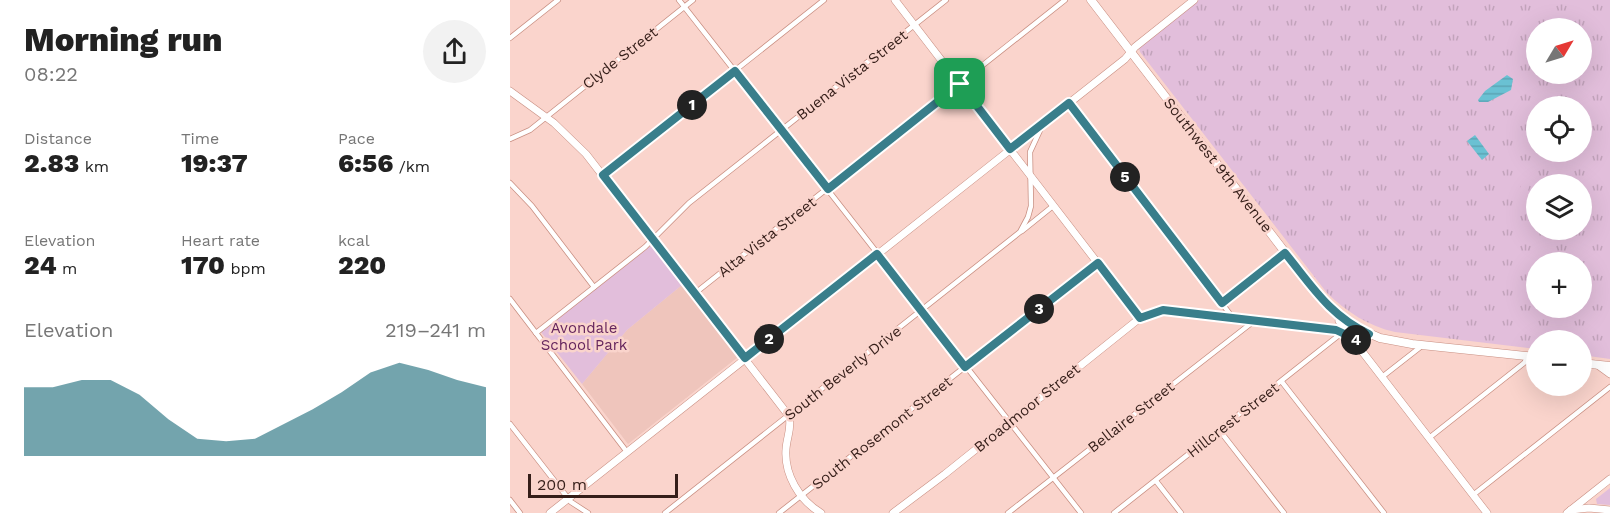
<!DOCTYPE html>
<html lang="en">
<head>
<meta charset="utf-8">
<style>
	body { margin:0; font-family:"Work Sans",sans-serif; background:#f2f2f2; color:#222; height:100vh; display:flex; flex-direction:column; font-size:22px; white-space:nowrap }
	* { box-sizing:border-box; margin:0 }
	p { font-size:20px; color:#767676 }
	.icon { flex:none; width:33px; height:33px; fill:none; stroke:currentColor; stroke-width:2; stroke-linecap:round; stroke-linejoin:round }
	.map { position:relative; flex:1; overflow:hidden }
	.panel { display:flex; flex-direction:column; background:#fff; width:510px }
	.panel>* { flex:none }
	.needle { width:39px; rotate:52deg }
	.fabs { position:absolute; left:1016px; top:18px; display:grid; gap:12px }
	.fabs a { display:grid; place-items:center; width:66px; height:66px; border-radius:50%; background:#fff; box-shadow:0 6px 24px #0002; font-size:30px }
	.scale { position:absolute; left:18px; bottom:15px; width:150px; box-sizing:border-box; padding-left:6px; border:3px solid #351e19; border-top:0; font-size:16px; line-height:21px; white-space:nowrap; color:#351e19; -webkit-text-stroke:4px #fad4cc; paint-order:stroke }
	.pin { position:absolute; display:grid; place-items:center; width:51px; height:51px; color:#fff; margin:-26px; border-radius:12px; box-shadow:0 3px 9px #0006 }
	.km { position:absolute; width:30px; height:30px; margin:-15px; border-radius:50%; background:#222; color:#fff; font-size:16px; line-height:30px; text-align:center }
	.round { display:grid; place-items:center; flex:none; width:63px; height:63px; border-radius:32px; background:#f2f2f2 }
	.headline { display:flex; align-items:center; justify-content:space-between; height:102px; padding:0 24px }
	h1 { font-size:33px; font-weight:800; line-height:45px }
	.figures { display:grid; grid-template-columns:repeat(3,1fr); gap:9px; height:102px; padding:6px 24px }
	.figures div { display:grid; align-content:center }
	.figures b { font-size:26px; font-weight:800 }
	.figures small { font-size:16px; font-weight:400 }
	.figures p { font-size:16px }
	.chart { height:168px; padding:12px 24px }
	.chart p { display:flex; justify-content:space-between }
	.chart svg { width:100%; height:108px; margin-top:6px; fill:#397e8b; opacity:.7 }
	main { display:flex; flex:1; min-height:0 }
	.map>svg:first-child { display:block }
	.built { fill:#efc5bc }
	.grass { fill:url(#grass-tufts); fill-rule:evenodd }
	.green { fill:#e2bedb }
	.water { fill:url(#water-rules) }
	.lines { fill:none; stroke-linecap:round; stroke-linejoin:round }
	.street-casing { stroke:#c88e81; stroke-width:6 }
	.secondary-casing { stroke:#c88e81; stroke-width:8 }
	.primary-casing { stroke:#c88e81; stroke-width:9 }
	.street { stroke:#fff; stroke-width:4.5 }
	.secondary { stroke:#fff; stroke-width:7 }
	.primary { stroke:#fff; stroke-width:8 }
	.route-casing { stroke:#fff; stroke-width:12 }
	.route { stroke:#397e8b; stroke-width:8 }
	.labels { text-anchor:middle; stroke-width:5; stroke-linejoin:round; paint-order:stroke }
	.street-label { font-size:15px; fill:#351e19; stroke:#fad4cc }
	.park-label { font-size:15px; fill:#65255d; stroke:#fad4cc }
</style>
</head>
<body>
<main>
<section class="panel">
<div class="headline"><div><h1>Morning run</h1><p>08:22</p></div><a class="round"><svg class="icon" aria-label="share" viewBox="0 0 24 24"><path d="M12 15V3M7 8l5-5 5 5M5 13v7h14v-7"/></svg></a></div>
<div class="figures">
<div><p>Distance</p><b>2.83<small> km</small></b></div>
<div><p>Time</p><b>19:37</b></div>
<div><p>Pace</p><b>6:56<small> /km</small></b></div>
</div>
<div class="figures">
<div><p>Elevation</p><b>24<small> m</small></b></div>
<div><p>Heart rate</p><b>170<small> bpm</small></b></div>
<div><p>kcal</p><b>220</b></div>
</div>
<div class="chart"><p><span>Elevation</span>219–241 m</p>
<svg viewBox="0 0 160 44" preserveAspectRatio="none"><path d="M0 44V16L10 16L20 13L30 13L40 19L50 29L60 37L70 38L80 37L90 31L100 25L110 18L120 10L130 6L140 9L150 13L160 16V44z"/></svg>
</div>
</section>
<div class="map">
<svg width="1100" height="513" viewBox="0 0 1100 513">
	<defs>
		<pattern id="grass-tufts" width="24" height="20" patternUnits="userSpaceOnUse" patternTransform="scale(1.5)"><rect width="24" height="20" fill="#e2bedb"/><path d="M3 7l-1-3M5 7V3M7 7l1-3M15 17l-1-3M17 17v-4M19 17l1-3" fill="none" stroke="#c2a3bb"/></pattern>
		<pattern id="water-rules" width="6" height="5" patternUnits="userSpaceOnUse" patternTransform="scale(1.5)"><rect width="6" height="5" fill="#6ac1d3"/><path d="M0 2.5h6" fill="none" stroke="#5ca5b5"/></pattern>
	</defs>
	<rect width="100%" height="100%" fill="#fad4cc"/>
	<path class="built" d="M172 285 228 357 118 444 72 384 117 330Z"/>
	<path class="grass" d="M689 0H1100V359L1071 355V340H1026V349L885 332C858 326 837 312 817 293L630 52 629 48 633 45ZM1026 28H1071V74H1026ZM1026 106H1071V152H1026ZM1026 184H1071V230H1026ZM1026 262H1071V308H1026Z"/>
	<g class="green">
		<path d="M1014 175 1022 177 1017 194 1009 192Z"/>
		<path d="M142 245 172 285 117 330 72 384 31 332Z"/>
		<path d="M1100 488V505L1087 504 1086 499Z"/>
	</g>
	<g class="water">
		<path d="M997 75 1003 79 1001 90 978 102H969L968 100 975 91Z"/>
		<path d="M965 135 979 154 972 160 957 141Z"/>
	</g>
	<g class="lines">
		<g class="street-casing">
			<g id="street">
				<path d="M169 0 571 513"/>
				<path d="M0 38 48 0"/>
				<path d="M559 103 723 318"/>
				<path d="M0 139 20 130 183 0"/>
				<path d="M93 175 314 0"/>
				<path d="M0 183 22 206 84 287"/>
				<path d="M512 231 543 206"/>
				<path d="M184 294 555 0"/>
				<path d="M0 299 117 452"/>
				<path d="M712 303 775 253"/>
				<path d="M26 333 135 247 179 203 436 0"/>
				<path d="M872 377 913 345"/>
				<path d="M772 382 874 513"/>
				<path d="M0 424 61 502 78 513"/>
				<path d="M710 431 774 513"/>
				<path d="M919 438 1014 363 1018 357"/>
				<path d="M646 481 671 513"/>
				<path d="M963 495 1100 387"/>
				<path d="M0 500 10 513"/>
				<path d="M155 513 510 232 518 217 521 206 520 152 532 126"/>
				<path d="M269 513 587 263"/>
				<path d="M498 513 744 321"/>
				<path d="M604 513 833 332"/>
			</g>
		</g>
		<g class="secondary-casing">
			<g id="secondary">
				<path d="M385 0 630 318"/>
				<path d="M0 91 44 123 76 154 279 416C282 428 277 436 276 449 274 474 289 500 311 513"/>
				<path d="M829 321 837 333"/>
				<path d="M1089 366 1100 374"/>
				<path d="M1061 510 1079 508 1100 510"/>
				<path d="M40 513 615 59 625 47 684 0"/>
				<path d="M383 513 435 474 630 318 653 310 833 332 841 337 977 513"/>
				<path d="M1057 513 1100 479"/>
			</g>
		</g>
		<g class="primary-casing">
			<g id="primary">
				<path d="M581 0 808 295 834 320 849 329 870 338 902 344 1026 357"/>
				<path d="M1071 363 1100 366"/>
			</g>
		</g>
		<use href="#street" class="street"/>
		<use href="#secondary" class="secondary"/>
		<use href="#primary" class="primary"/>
	</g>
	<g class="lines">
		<g class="route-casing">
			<path id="route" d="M225 71 318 189 450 84 500 149 559 103 712 303 775 253C802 286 819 315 859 334L848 336V345L841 337 826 330 653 310 630 318 588 263 455 367 367 254 235 358 93 175Z"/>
		</g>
		<use href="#route" class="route"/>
	</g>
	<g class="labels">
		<g class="street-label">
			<text transform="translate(110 58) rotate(-38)" y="5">Clyde Street</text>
			<text transform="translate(342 75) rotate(-38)" y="5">Buena Vista Street</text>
			<text transform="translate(708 165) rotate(52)" y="5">Southwest 9th Avenue</text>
			<text transform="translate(257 237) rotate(-38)" y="5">Alta Vista Street</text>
			<text transform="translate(333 373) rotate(-38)" y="5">South Beverly Drive</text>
			<text transform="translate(517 408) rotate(-39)" y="5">Broadmoor Street</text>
			<text transform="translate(621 417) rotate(-38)" y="5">Bellaire Street</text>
			<text transform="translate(723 420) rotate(-38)" y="5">Hillcrest Street</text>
			<text transform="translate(372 433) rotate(-38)" y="5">South Rosemont Street</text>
		</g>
		<g class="park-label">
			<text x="74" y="333">Avondale<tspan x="74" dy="17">School Park</tspan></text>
		</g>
	</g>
</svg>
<div class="fabs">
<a><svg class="needle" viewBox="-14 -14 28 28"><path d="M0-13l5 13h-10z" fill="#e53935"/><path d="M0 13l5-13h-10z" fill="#767676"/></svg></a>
<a><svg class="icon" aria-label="locate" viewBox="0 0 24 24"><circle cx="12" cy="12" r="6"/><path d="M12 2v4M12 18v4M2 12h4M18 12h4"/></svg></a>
<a><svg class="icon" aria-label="layers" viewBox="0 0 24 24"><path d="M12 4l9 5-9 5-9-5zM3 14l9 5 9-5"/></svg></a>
<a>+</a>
<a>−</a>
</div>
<div class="scale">200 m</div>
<div class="pin" style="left:450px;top:84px;background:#1e9e55"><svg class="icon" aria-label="arrive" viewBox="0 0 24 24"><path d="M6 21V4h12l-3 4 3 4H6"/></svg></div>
<b class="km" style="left:182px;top:105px">1</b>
<b class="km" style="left:259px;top:339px">2</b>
<b class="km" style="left:529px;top:309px">3</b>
<b class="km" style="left:846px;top:340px">4</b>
<b class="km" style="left:615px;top:177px">5</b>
</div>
</main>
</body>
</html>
